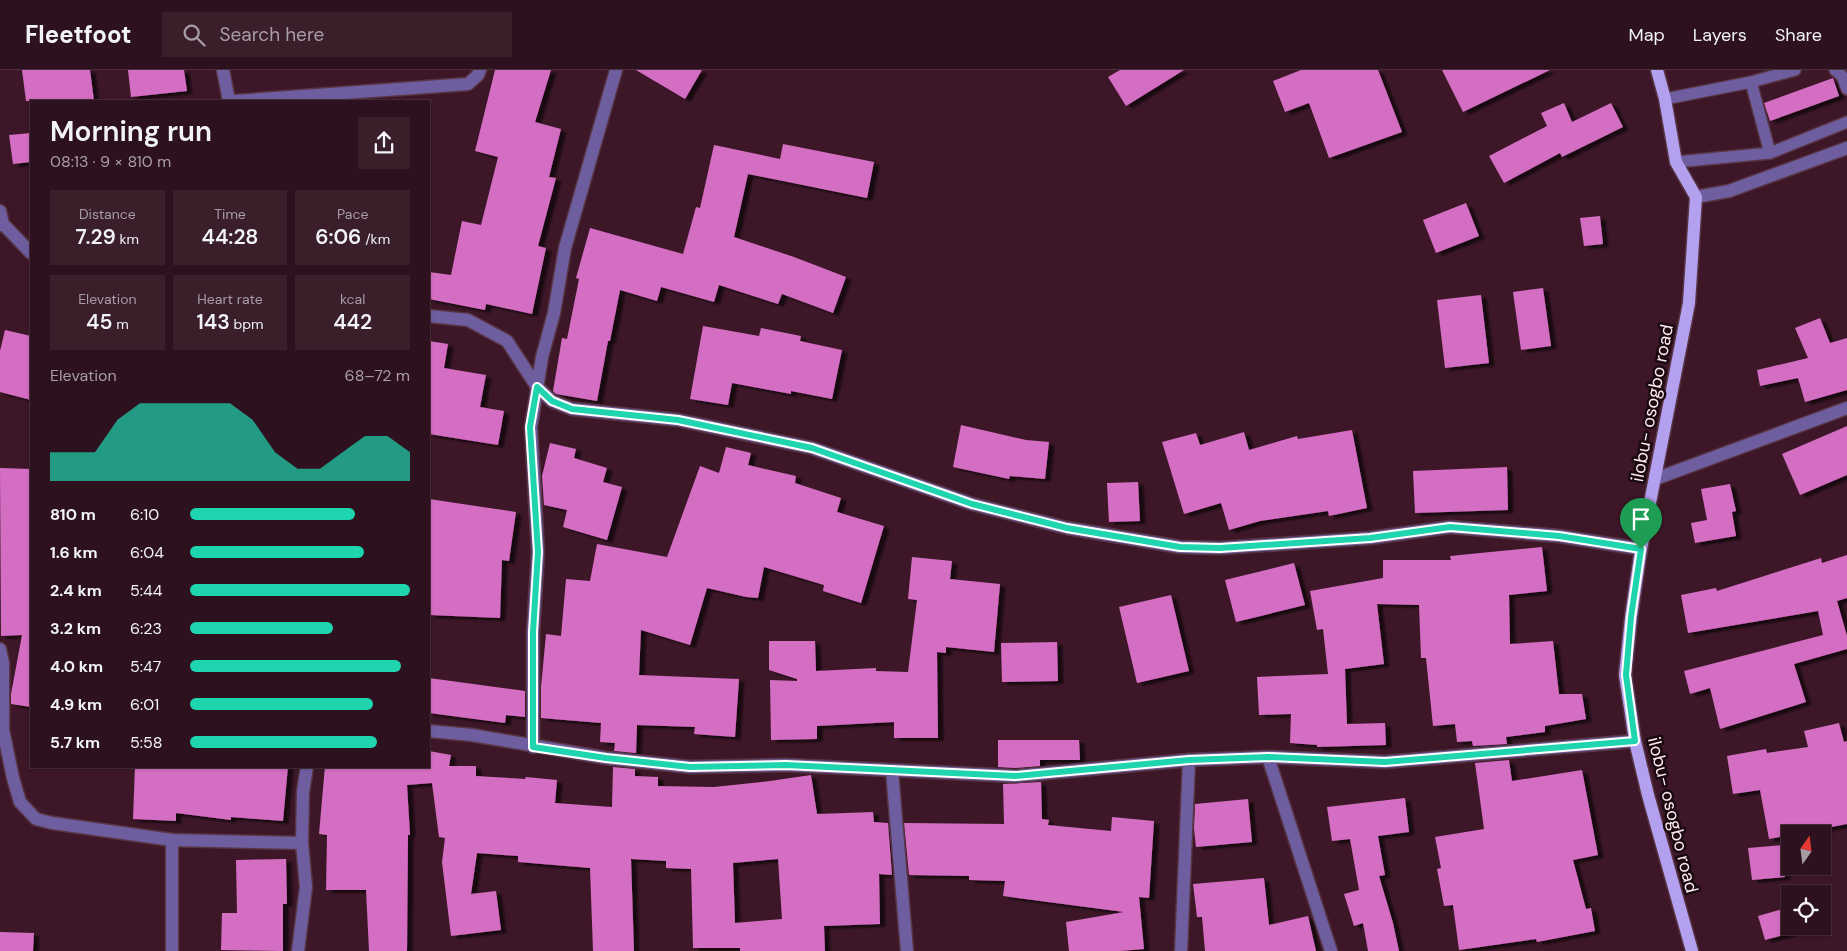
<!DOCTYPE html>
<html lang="en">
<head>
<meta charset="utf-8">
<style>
	body { margin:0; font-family:"DM Sans",sans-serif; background:#3a1f2b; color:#f1f3f6; height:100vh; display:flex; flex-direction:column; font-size:19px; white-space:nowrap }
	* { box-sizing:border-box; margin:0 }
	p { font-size:16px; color:#a79da4 }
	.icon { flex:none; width:28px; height:28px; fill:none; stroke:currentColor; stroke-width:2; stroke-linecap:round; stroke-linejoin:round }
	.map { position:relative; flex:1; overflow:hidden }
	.sheet { position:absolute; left:30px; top:30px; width:400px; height:668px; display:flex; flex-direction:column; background:#2e111e; border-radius:0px; box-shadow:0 1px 4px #0004,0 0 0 1px #49313c }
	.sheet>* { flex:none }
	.needle { width:32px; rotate:14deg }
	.tools { position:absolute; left:1781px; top:755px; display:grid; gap:10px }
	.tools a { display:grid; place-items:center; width:50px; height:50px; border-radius:0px; background:#2e111e; box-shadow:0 1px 4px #0004,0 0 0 1px #49313c; font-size:25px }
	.pin { position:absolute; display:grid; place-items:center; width:42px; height:42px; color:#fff; margin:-51px -21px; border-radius:50% 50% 50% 0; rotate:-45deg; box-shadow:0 0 5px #0007 }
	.pin .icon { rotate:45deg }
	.round { display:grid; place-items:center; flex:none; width:52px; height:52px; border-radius:0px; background:#3a1f2b }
	.headline { display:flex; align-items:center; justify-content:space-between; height:85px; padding:0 20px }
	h1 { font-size:28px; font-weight:600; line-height:38px }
	.figures { display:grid; grid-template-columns:repeat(3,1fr); gap:8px; height:85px; padding:5px 20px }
	.figures div { display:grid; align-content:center; border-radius:0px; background:#3a1f2b; text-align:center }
	.figures b { font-size:21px; font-weight:600 }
	.figures small { font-size:14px; font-weight:400 }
	.figures p { font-size:14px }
	.chart { height:140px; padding:10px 20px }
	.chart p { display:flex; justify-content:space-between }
	.chart svg { width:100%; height:90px; margin-top:5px; fill:#1fd5b0; opacity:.7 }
	ul { padding:0 20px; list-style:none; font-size:16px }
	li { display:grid; grid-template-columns:80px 60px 1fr; align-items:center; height:38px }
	li i { height:12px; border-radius:6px; background:#1fd5b0 }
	header { display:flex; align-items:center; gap:30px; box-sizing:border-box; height:70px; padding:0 25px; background:#2e111e; border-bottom:1px solid #49313c }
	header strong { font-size:24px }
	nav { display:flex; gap:28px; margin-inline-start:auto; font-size:18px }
	.search { width:350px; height:45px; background:#3a1f2b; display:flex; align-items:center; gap:12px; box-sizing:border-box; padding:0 18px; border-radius:0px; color:#a79da4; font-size:19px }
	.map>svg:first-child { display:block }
	.building { fill:#d46ec3; fill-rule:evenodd; filter:url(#shadow) }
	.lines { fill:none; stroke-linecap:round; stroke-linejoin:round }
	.lane-casing { stroke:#583544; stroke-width:14 }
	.street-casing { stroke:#583544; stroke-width:15 }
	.primary-casing { stroke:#583544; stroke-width:15 }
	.lane { stroke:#6e5e9f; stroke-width:11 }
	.street { stroke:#6e5e9f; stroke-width:12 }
	.primary { stroke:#b3a1f0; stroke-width:12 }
	.route-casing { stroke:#fff; stroke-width:10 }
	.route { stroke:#1fd5b0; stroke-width:6 }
	.labels { text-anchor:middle; stroke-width:5; stroke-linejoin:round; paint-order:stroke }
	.street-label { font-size:18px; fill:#fcebf1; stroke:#1a0910 }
</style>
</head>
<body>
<header>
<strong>Fleetfoot</strong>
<div class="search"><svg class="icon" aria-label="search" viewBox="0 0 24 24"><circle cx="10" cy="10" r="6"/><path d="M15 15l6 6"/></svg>Search here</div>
<nav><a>Map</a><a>Layers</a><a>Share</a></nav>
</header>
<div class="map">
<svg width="1847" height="881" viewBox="0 0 1847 881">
	<defs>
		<filter id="shadow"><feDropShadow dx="5.5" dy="3" stdDeviation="1" flood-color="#0009"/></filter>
	</defs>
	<rect width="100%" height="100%" fill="#3d1728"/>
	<g class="building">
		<path d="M22 0H90L94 31H26Z"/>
		<path d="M128 0H184L187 21 131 27Z"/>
		<path d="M495 0H551L535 52 561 59 549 107 556 108 538 176 546 178 532 244 486 234 485 240 429 229V202L451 205 462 151 481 155 498 87 475 81Z"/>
		<path d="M636 0H702L685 29Z"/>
		<path d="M1120 0H1184L1126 36 1108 7Z"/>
		<path d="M1301 0H1378L1402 62 1329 88 1309 33 1285 42 1273 11Z"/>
		<path d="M1442 0H1550L1463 42Z"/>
		<path d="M1833 8 1839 26 1770 51 1764 33Z"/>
		<path d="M1564 33 1572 52 1611 33 1623 57 1562 87 1560 83 1504 113 1489 86 1547 56 1541 43Z"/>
		<path d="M31 63V92L13 94 9 65Z"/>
		<path d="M783 74 874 92 867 128 748 104 734 167 794 187 846 207 833 243 782 224 778 234 719 215 714 232 661 217 657 231 620 220 610 271H608L597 331 556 324 553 321 562 268 567 269 579 209 576 208 590 158 683 184 696 137 700 138 714 75 780 89Z"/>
		<path d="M1466 133 1479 166 1436 183 1423 150Z"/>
		<path d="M1600 146 1603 174 1584 176 1580 148Z"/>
		<path d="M1543 218 1551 276 1521 280 1513 222Z"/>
		<path d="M1481 225 1489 293 1445 298 1437 230Z"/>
		<path d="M1820 248 1830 273 1847 268V320L1805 332 1798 308 1760 316 1757 300 1808 288 1795 258Z"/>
		<path d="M703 256 759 266 761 258 801 266 800 271 842 280 832 329 791 321V324L732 313 728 335 690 329Z"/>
		<path d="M5 260 31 266V330L0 322V281Z"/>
		<path d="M429 271 448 274 444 298 486 305 480 337 504 341 498 375 429 364Z"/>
		<path d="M961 355 1026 370 1049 372 1045 409 1010 406 1009 409 953 397Z"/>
		<path d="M1847 356V405L1800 425 1782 384Z"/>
		<path d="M1352 360 1367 438 1329 446 1328 441 1260 451 1229 460 1221 433 1184 444 1162 372 1196 363 1200 375 1244 362 1249 380 1297 366 1298 369Z"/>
		<path d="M550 373 576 379 574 388 607 398 603 412 622 417 607 470 563 457 567 440 544 435 542 406Z"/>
		<path d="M726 377 751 383 748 395 796 406 795 413 841 428 837 442 884 456 861 533 823 521 824 515 764 497 758 528 746 527 707 518 690 575 641 560 639 605 739 609 735 667 694 664 695 657 637 655 636 683 614 681 615 673 600 672 601 653 541 648V617L546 564 561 566 566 509 590 511 597 474 667 487 700 396 719 403Z"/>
		<path d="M1507 397 1508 440 1415 443 1413 401Z"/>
		<path d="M0 398 31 399V565H27H31V637L11 634V624L22 565 1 566Z"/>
		<path d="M1138 412 1140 451 1109 452 1107 413Z"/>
		<path d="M1730 414 1736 441 1732 442 1736 466 1695 473 1691 453 1707 450 1701 419Z"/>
		<path d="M429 429 516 442 509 491 502 490 500 548 429 545Z"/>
		<path d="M1542 477 1547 521 1509 525 1510 574 1553 571 1559 624H1582L1586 649 1545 656V662L1506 667 1507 674 1473 676 1472 671 1457 672 1455 654 1433 656 1426 588H1421L1419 535 1377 534 1384 594 1345 599 1347 654 1385 653 1386 675 1317 677V675L1290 673 1291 644 1259 645 1257 607 1328 604 1323 559 1317 560 1310 521 1383 508V490H1451L1450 486Z"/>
		<path d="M1847 485V528L1837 531 1847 566V579L1794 594 1806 632 1720 659 1710 618 1690 624 1684 601 1823 565 1818 541 1688 563 1681 525 1716 518 1717 521 1821 488 1822 493Z"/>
		<path d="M912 487 952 491 950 509 1000 514 994 582 946 577V583L937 582 938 668H894V652L817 656V669L771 670 770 610 797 611V609L769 600V571H815L816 601 876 598V601L908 602 917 530 908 529Z"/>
		<path d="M1294 493 1305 535 1236 552 1225 510Z"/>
		<path d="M1171 525 1189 601 1137 613 1119 537Z"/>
		<path d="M1057 572 1058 611 1002 612 1001 573Z"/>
		<path d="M429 608 525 621V647L506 645 505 653 429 643Z"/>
		<path d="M1839 653 1844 672 1847 671V754L1769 769 1760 720 1733 724 1727 686 1766 679 1767 683 1808 677 1804 661Z"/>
		<path d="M998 670H1079L1080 690H1040V696L1015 698 998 697Z"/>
		<path d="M429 681 451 685 449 696H476V706L525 709 526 707 557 710 555 733 612 737 613 697 635 699V706L658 707V716L714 717 770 711 811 705 817 744 873 742 874 752 888 753 892 805 879 804 880 854 824 856 825 881H740V878H693L691 799 666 798V791L631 789 634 881H593L590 798 518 792V786L477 783 471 824 496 821 501 860 451 866 442 792 445 768 439 767 432 713 407 715 410 765H408L407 881H369L366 820H326L327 765 319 764 325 696H429ZM778 789 782 849 735 853 733 793Z"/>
		<path d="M1509 690 1512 711 1582 700 1598 785 1573 790 1586 839 1591 838 1595 861 1537 872 1536 869 1459 880 1453 835 1444 836 1437 799 1441 798 1435 767 1484 759 1475 693Z"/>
		<path d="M135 696H288L283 751 231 747V750L176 743V751L133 749Z"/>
		<path d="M1041 712 1042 749 1049 750 1048 755 1111 761 1112 747 1154 751 1149 828 1139 827 1144 879 1120 881H1069L1066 852 1124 842 1003 826 1005 811 969 810V806L909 805 904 753 1004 754 1003 714Z"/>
		<path d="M1405 728 1409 762 1378 766 1385 805 1379 806 1393 853 1399 881H1368L1363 853 1354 856 1344 824 1359 820 1350 769 1332 771 1327 737Z"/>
		<path d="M1248 729 1252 772 1196 777 1194 759 1195 734Z"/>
		<path d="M1782 775 1785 807 1752 810 1748 778Z"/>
		<path d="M286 789 287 834H283V881L221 880 222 843H237L236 790Z"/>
		<path d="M1264 808 1269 855 1308 846 1316 881H1205L1202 847H1197L1193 814Z"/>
		<path d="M1783 839 1791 863 1765 870 1758 846Z"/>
		<path d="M0 862 34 863 33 881H0Z"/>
	</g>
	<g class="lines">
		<g class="lane-casing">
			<g id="lane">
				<path d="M1835 0 1842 6 1847 19"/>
				<path d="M1751 12 1770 83"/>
				<path d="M1665 29 1751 12 1795 0"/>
				<path d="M1676 92 1770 83 1847 52"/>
			</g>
		</g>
		<g class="street-casing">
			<g id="street">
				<path d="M223 0 229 31"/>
				<path d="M235 31 468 14 478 5 480 0"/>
				<path d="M1696 127 1729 121 1847 78"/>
				<path d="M0 141 3 154"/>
				<path d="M0 155 3 154 31 183"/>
				<path d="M429 246 468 250 507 271 537 317 552 331 572 339 678 350 812 378 972 434 1067 458 1180 477 1220 478 1370 468 1450 457 1559 466 1641 479"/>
				<path d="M1655 409 1847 338"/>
				<path d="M0 579 3 593V660L13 708 20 732 36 749 52 753 172 770 302 773"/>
				<path d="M429 661 472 665 606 688 690 697 786 695 1015 706 1189 690 1268 687 1385 692 1635 671"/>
				<path d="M533 677V562L538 482 531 357 542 287 554 243 565 178 616 0"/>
				<path d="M1268 687 1331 881"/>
				<path d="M892 701 907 881"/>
				<path d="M172 770V881"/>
				<path d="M298 881 306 817 302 773 303 722 307 696"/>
				<path d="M1181 881 1189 690"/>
			</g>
		</g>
		<g class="primary-casing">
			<path id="primary" d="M1657 0 1665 29 1676 92 1696 127 1689 233 1641 479 1631 547 1625 605 1635 671 1648 725 1692 881"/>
		</g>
		<use href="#lane" class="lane"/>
		<use href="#street" class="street"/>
		<use href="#primary" class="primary"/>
	</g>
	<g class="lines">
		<g class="route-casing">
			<path id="route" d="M537 317 552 331 572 339 678 350 812 378 972 434 1067 458 1180 477 1220 478 1370 468 1450 457 1559 466 1641 479 1631 547 1626 605 1635 671 1385 692 1268 687 1189 690 1015 706 786 695 690 697 606 688 533 677V562L538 482 530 357Z"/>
		</g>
		<use href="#route" class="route"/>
	</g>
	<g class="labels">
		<g class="street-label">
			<text transform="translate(1652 333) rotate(-79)" y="6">ilobu- osogbo road</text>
			<text transform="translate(1673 745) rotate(76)" y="6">ilobu- osogbo road</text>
		</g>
	</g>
</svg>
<div class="tools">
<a><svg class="needle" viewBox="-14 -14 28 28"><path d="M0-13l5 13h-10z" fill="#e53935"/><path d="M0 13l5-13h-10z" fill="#a79da4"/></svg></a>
<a><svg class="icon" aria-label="locate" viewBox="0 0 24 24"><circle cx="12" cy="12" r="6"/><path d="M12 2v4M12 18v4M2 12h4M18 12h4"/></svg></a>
</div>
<div class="pin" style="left:1641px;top:479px;background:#1e9e55"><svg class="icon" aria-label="arrive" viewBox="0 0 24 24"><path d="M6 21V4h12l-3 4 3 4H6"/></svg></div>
<section class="sheet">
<div class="headline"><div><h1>Morning run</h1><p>08:13 · 9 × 810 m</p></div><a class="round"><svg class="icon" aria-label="share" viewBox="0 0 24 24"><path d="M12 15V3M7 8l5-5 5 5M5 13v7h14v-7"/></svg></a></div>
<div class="figures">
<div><p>Distance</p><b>7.29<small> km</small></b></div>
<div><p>Time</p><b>44:28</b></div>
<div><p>Pace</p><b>6:06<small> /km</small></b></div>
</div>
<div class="figures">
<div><p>Elevation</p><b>45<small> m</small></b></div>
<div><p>Heart rate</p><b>143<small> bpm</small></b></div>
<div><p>kcal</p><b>442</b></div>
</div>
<div class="chart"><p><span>Elevation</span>68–72 m</p>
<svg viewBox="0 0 160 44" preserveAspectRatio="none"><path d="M0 44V30L10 30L20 30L30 14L40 6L50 6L60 6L70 6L80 6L90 14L100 30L110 38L120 38L130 30L140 22L150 22L160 30V44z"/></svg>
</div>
<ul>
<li><b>810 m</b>6:10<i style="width:75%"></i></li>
<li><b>1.6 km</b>6:04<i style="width:79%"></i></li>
<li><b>2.4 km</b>5:44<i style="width:100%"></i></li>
<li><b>3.2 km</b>6:23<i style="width:65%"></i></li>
<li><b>4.0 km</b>5:47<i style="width:96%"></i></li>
<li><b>4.9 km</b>6:01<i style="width:83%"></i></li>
<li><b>5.7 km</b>5:58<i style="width:85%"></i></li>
</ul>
</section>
</div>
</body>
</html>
